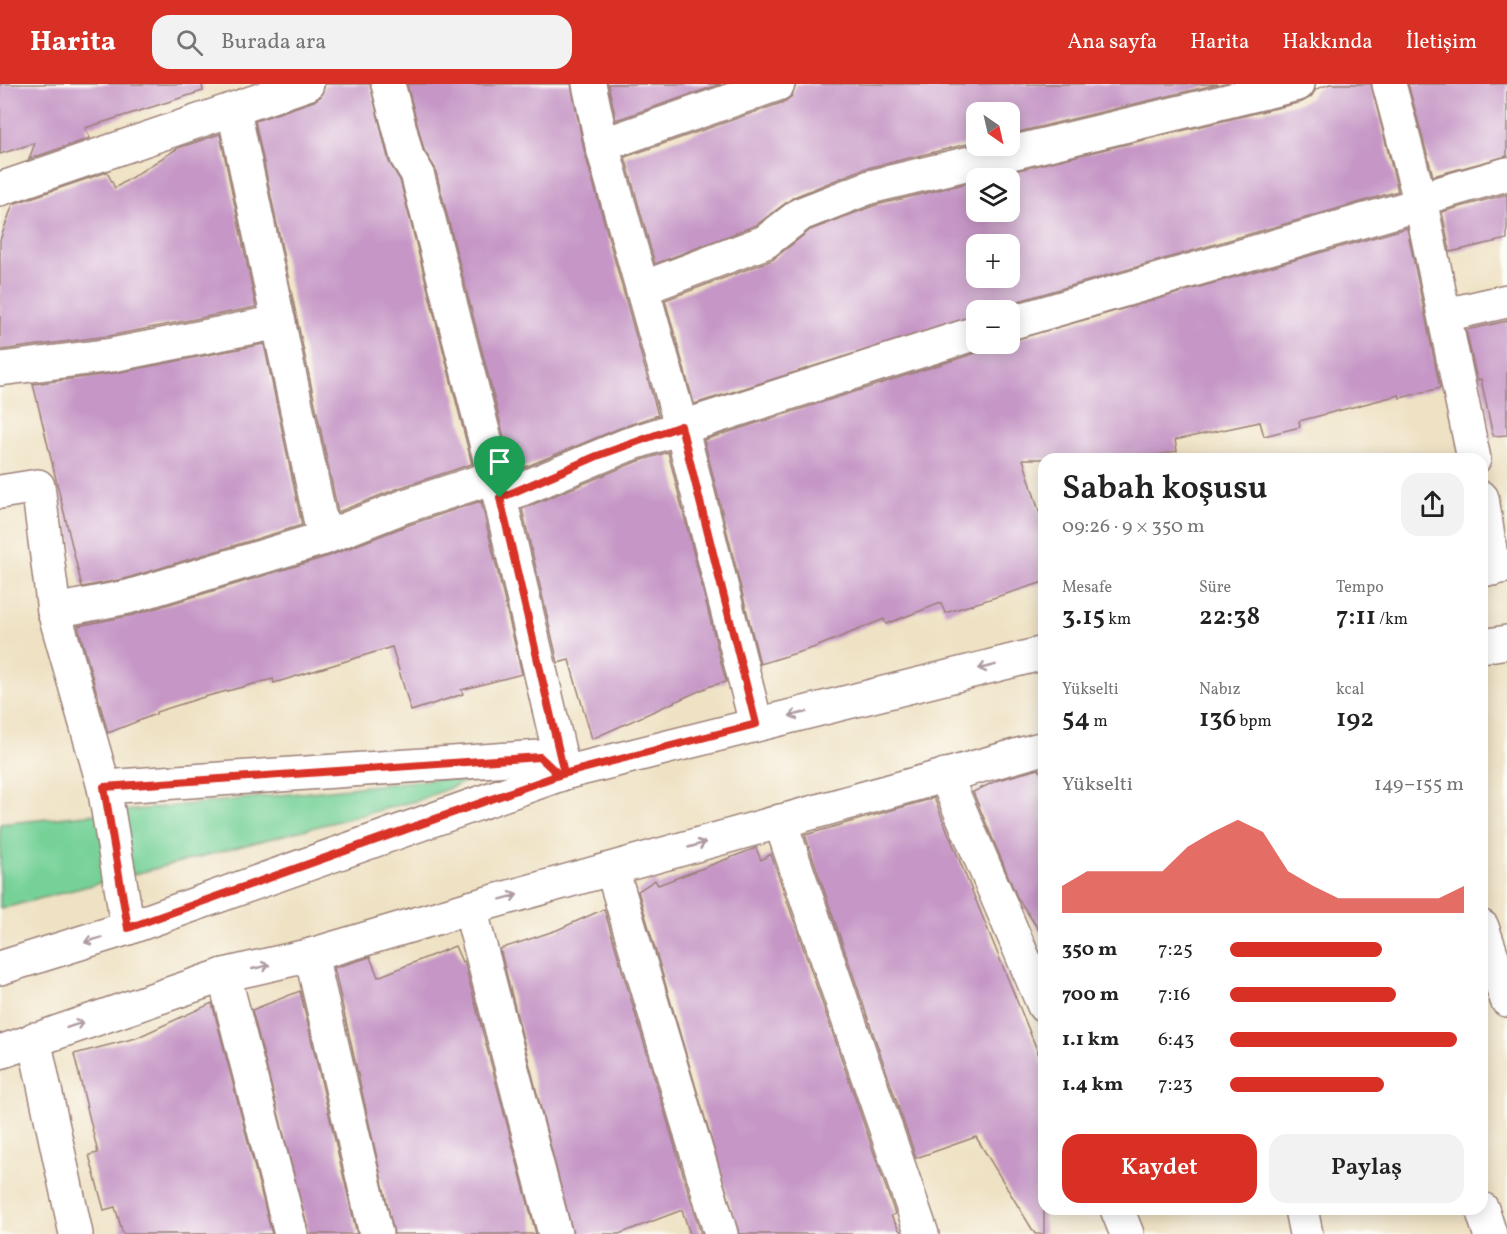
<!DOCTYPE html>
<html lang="tr">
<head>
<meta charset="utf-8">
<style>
	body { margin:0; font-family:Vollkorn,serif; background:#f2f2f2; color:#222; height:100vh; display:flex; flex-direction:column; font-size:22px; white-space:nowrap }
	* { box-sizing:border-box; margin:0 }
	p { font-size:20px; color:#767676 }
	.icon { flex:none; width:33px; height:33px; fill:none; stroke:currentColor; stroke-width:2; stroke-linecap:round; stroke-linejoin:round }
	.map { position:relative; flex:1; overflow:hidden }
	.details { position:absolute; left:1038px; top:369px; width:450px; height:762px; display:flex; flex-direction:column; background:#fff; border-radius:18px; box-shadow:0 3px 15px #0003 }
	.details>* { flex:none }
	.needle { width:39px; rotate:146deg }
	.fabs { position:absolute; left:966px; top:18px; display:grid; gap:12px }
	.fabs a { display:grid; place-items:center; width:54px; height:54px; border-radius:12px; background:#fff; box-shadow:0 3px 15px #0003; font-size:30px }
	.pin { position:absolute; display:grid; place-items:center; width:51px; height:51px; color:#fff; margin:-62px -26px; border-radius:50% 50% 50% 0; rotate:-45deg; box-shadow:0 0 6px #0007 }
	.pin .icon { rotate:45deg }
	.round { display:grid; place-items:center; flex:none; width:63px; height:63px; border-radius:18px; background:#f2f2f2 }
	.headline { display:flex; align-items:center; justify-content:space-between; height:102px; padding:0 24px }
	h1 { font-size:33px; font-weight:600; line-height:45px }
	.stats { display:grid; grid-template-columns:repeat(3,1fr); gap:9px; height:102px; padding:6px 24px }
	.stats div { display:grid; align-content:center }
	.stats b { font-size:26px; font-weight:600 }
	.stats small { font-size:16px; font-weight:400 }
	.stats p { font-size:16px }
	.chart { height:168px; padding:12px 24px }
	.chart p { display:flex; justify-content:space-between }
	.chart svg { width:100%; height:108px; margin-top:6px; fill:#d93025; opacity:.7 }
	.primary-button { display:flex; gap:12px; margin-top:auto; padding:12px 24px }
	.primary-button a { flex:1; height:69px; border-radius:18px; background:#d93025; color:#fff; font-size:24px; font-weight:600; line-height:69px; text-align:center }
	.primary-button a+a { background:#f2f2f2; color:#222 }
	ul { padding:0 24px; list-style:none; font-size:20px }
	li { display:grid; grid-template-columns:96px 72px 1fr; align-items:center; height:45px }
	li i { height:15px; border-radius:8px; background:#d93025 }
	header { display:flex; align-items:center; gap:36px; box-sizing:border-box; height:84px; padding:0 30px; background:#d93025; color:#fff }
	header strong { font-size:28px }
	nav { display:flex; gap:33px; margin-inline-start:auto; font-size:21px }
	.search { width:420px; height:54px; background:#f2f2f2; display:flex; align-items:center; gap:15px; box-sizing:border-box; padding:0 21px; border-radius:18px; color:#767676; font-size:22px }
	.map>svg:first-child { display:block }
	.green { fill:#76d197; stroke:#607861; stroke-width:1.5 }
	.building { fill:#c697c6; fill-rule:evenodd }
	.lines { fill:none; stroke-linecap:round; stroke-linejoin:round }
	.minor-casing { stroke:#9c8078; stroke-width:36 }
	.major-casing { stroke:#9c8078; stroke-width:36 }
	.minor { stroke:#fff; stroke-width:33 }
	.major { stroke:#fff; stroke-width:33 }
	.oneway { stroke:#ae9aa0 }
	.route-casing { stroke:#fff; stroke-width:12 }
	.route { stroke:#d93025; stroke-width:8 }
</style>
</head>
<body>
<header>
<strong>Harita</strong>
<div class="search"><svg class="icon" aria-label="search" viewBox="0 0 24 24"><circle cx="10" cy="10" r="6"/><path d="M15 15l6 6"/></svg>Burada ara</div>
<nav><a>Ana sayfa</a><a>Harita</a><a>Hakkında</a><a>İletişim</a></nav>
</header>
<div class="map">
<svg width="1507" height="1150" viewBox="0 0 1507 1150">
	<rect width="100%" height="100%" fill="#fdfcf7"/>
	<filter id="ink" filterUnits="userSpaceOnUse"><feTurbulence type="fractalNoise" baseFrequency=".0167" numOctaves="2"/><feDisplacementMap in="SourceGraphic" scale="12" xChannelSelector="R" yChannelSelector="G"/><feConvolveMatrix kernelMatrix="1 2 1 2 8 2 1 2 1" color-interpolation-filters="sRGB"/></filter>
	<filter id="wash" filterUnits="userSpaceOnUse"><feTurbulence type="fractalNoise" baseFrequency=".008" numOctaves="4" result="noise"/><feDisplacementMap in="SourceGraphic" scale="24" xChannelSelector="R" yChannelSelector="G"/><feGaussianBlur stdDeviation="1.35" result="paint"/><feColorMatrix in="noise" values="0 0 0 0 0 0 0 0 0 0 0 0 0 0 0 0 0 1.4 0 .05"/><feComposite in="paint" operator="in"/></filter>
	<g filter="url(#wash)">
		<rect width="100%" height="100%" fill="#efe2c4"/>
		<path class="green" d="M485 690 419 716 0 825V740Z"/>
		<g id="blocks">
			<g class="building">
				<path d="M0 0H202L203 7 85 44 90 54 29 75 35 59 0 70Z"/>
				<path d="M325 0H370L389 78 400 96 472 380 399 404 338 428 255 37 314 17 321 12Z"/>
				<path d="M407 0H571L584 66 658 331 620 344 513 388 435 84 424 66Z"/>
				<path d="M608 0H721L616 36Z"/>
				<path d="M796 0H1218L1010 50V28H976V58L863 85 794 113 756 141 655 180 625 73 784 18 792 12Z"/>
				<path d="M1330 0H1371L1398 107 1005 221 996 226H976V231L694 320 665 216 772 176 810 146 876 121 976 97V128H1010V94H985L1302 18 1311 13 1316 5ZM976 160H1010V194H976Z"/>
				<path d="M1408 0H1507V72L1433 92Z"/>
				<path d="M220 50 256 223 109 252 0 266V156L13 120 107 88 115 104 178 64Z"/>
				<path d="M1507 110V155L1450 168 1442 128Z"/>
				<path d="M1407 144 1440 304 1400 314 1399 311 1299 337 1300 343 1264 352 1260 338 1175 356 1177 367 1140 375H1023L1044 444V498L945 529 941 519 886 540 884 535 816 563 760 580 704 356 982 267 991 260H1010V257Z"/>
				<path d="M1507 237V351L1493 352 1481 295 1477 296 1466 246Z"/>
				<path d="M264 260 302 441 124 495 82 503 33 300 116 289Z"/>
				<path d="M668 368 726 598 710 602 592 655 569 576 558 579 522 425 633 379Z"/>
				<path d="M481 417 522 590 461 606 463 610 411 627 392 563 274 599 273 595 204 613 156 628V630L108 649 78 542 133 531 329 472 411 440Z"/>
				<path d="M1039 685 1044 696V854L1017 813 973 708 998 696Z"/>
				<path d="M934 714 1044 983V1150H1035L976 1053 916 1074 805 751Z"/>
				<path d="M756 764 761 776 771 770 895 1130 891 1132 902 1150H739L638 807 655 796 658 801Z"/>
				<path d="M604 825 701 1150H690L682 1126 619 1150H573L500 865 557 846Z"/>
				<path d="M455 862 462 878 464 877 536 1150H394L334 884 370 873 378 893Z"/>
				<path d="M300 907 357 1150H309L252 926Z"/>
				<path d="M212 919 272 1150H123L115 1123 104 1126 89 1071 98 1069 74 970 136 954Z"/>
			</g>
		</g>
	</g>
	<g filter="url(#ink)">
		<use href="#blocks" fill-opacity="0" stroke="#9c8078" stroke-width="1.5"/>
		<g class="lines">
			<g class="minor-casing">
				<g id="minor">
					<path d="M388 0 407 73 417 89 500 414 564 689"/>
					<path d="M589 0 602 61 681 342 756 640"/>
					<path d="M1389 0 1421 120 1474 375"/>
					<path d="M234 27 324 454"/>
					<path d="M602 61 778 0"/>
					<path d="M0 105 307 0"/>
					<path d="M1420 115 1507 90"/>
					<path d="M643 204 765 158 801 130 870 103 1298 0"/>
					<path d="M1445 231 1507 217"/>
					<path d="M1010 239 1421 120"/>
					<path d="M0 285 112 271 279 238"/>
					<path d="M0 408 38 402 54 527 104 703"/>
					<path d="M500 414 627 361 976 249"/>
					<path d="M1482 414 1493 485"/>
					<path d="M54 527 128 513 324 454 405 422 494 393"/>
					<path d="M945 691 1044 922"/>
					<path d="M780 737 922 1150"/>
					<path d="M612 785 721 1150"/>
					<path d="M470 824 555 1150"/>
					<path d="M1482 843 1507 916"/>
					<path d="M128 844 104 703 540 673 559 691"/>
					<path d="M311 871 376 1150"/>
					<path d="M224 891 291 1150"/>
					<path d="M34 955 76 1150"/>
					<path d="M1117 1125 1127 1150"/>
					<path d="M1301 1125 1306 1150"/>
					<path d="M1482 1125 1490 1150"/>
				</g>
			</g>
			<g class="major-casing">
				<g id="major">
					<path d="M1482 486 1507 482"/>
					<path d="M1482 562 1507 558"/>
					<path d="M0 884 128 844 564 689 1044 569"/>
					<path d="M0 968 224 891 311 871 470 824 1044 664"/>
				</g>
			</g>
			<use href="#minor" class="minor"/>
			<use href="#major" class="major"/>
		</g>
		<defs><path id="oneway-shaft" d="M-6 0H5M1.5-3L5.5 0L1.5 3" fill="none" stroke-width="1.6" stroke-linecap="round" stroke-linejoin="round" transform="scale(1.5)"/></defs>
		<g class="oneway">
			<use href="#oneway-shaft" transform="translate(987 583) rotate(166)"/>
			<use href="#oneway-shaft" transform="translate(798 630) rotate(166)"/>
			<use href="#oneway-shaft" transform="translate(697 761) rotate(-16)"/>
			<use href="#oneway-shaft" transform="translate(509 813) rotate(-15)"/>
			<use href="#oneway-shaft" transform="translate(93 856) rotate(163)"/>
			<use href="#oneway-shaft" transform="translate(261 883) rotate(-13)"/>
			<use href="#oneway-shaft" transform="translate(75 941) rotate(-19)"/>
		</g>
	</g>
	<g class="lines" filter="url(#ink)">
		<g class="route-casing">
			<path id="route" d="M500 414 564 689 559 691 128 844 104 703 540 673 559 691 756 640 681 342 597 372 500 414"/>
		</g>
		<use href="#route" class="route"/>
	</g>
</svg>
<div class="fabs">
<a><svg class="needle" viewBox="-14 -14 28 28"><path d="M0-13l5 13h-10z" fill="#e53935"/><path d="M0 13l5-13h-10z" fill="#767676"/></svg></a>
<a><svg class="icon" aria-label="layers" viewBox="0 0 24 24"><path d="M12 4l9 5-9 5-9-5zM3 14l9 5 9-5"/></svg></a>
<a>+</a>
<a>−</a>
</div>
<div class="pin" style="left:500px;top:414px;background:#1e9e55"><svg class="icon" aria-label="arrive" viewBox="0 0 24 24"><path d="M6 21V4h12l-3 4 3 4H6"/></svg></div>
<section class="details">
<div class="headline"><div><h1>Sabah koşusu</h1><p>09:26 · 9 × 350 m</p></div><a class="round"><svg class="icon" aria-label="share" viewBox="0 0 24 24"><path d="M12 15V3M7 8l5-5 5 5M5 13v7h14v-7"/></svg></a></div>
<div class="stats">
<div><p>Mesafe</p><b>3.15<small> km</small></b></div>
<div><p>Süre</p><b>22:38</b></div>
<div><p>Tempo</p><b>7:11<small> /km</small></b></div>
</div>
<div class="stats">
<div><p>Yükselti</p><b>54<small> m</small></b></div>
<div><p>Nabız</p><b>136<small> bpm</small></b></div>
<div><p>kcal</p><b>192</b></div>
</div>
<div class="chart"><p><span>Yükselti</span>149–155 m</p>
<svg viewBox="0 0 160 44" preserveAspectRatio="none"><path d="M0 44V33L10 27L20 27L30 27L40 27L50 17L60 11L70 6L80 11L90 27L100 33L110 38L120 38L130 38L140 38L150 38L160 33V44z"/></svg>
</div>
<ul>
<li><b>350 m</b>7:25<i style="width:65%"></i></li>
<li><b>700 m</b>7:16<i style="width:71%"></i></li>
<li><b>1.1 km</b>6:43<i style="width:97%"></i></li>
<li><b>1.4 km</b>7:23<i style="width:66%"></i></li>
</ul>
<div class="primary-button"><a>Kaydet</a><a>Paylaş</a></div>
</section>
</div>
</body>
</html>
